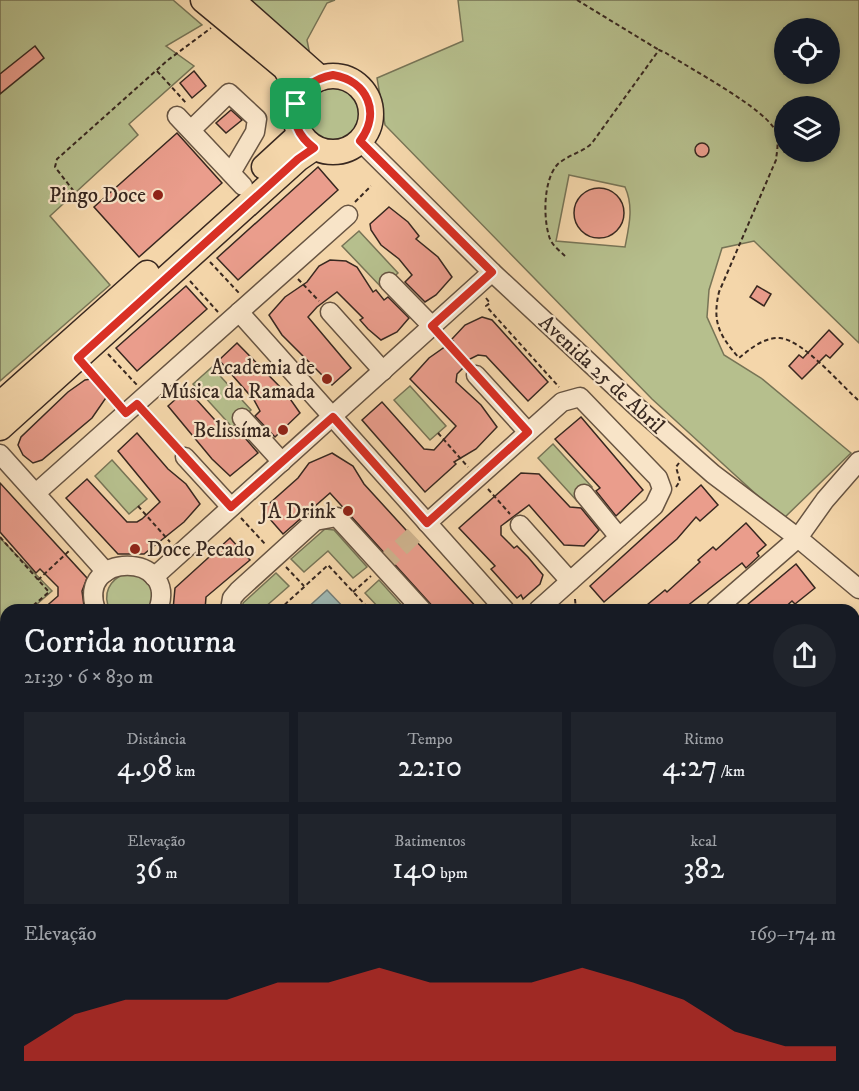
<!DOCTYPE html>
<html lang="pt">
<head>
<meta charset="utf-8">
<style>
	body { margin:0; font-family:"IM FELL DW Pica",serif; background:#20242c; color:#f1f3f6; height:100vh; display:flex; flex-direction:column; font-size:22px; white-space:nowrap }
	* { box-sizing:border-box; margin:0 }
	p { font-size:20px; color:#9ea1a6 }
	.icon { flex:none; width:33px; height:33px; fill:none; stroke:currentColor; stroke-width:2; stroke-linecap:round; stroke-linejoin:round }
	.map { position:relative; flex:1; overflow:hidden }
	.details { position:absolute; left:0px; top:604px; width:860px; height:488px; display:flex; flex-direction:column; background:#171b24; border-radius:18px 18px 0 0; box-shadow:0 3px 9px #0003 }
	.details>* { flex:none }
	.fabs { position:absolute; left:774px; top:18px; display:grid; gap:12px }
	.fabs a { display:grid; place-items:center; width:66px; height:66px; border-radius:50%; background:#171b24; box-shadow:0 3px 9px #0003; font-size:30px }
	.pin { position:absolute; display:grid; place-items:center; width:51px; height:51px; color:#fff; margin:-26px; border-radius:12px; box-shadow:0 3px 9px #0006 }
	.round { display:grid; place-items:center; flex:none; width:63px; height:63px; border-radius:32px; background:#20242c }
	.headline { display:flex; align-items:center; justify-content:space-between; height:102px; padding:0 24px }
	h1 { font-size:33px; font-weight:600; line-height:45px }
	.stats { display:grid; grid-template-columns:repeat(3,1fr); gap:9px; height:102px; padding:6px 24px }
	.stats div { display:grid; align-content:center; border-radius:0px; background:#20242c; text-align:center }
	.stats b { font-size:30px; font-weight:600 }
	.stats small { font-size:16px; font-weight:400 }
	.stats p { font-size:16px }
	.chart { height:168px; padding:12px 24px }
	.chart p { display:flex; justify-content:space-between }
	.chart svg { width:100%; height:108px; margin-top:6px; fill:#d93025; opacity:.7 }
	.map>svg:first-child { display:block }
	.green { fill:#b6bf8d; stroke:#777456; stroke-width:1.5; fill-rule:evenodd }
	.water { fill:#9eb7b2; stroke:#757e78; stroke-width:1.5 }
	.building { fill:#ea9d8c; stroke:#382820; stroke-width:1.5 }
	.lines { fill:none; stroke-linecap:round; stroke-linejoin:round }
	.minor-tunnel { stroke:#ceb38e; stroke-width:18; stroke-dasharray:18 9; stroke-linecap:butt }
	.minor-casing { stroke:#675442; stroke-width:21 }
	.major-casing { stroke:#382820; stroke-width:27 }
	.path { stroke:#382820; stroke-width:2; stroke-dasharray:4.5 3; stroke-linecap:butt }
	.minor { stroke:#f8e4c8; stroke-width:18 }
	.major { stroke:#f4d6aa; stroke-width:24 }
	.route-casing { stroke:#fff; stroke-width:12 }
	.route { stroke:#d93025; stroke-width:8 }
	.poi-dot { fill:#8f2418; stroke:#f8e4c8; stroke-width:2 }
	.labels { text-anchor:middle; stroke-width:4.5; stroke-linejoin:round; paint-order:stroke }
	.poi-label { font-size:21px; fill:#382820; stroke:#f8e4c8; text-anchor:end }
	.street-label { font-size:21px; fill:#382820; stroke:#f8e4c8 }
</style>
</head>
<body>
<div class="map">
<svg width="859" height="1091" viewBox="0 0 859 1091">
	<rect width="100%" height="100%" fill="#f4d6aa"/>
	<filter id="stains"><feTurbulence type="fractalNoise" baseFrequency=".00333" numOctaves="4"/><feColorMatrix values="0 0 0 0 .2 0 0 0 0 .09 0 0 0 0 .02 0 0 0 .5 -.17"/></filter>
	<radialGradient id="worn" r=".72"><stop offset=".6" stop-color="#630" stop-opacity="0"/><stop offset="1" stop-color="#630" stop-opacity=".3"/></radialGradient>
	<g class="green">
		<path d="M0 0H173L202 25 166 46 194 66 129 124 138 135 50 216 110 285 0 381Z"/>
		<path d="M244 0H335L327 3 307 40 310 55Z"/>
		<path d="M458 0H859V343L754 241 722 248 709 290 707 317 724 355 761 378 851 453 783 519 652 399 385 125 377 78 463 41ZM784 28H830V74H784ZM784 106H830V152H784ZM569 175 625 187C634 207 629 226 625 247L556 241Z"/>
		<circle cx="334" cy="113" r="29"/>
		<path d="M359 231 398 273 382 288 342 246Z"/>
		<path d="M212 367 251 410 232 427 193 384Z"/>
		<path d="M410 386 446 426 430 440 394 400Z"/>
		<path d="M553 444 592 487 577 501 538 458Z"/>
		<path d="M112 460 147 499 129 514 95 476Z"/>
		<path d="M325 529 334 530 367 567 353 578 328 551 304 572 291 559Z"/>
		<path d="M0 538 52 591 30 610H6V631L0 637Z"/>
		<path d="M126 573 142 576 153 587 151 610H110C102 594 109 580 126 573Z"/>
		<path d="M276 573 289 586 264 608 266 610H243V603Z"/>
		<path d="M379 580 406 610H381L365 593Z"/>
		<path d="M859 657V951L854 942V662Z"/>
		<path d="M854 1037 859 1040V1087L855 1089Z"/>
	</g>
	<path class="water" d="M327 590 346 610H305Z"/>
	<g class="building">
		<path d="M35 46 44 58 0 94V74Z"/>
		<path d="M194 71 206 86 192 98 180 83Z"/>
		<path d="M231 110 242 120 226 133 216 123Z"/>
		<path d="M177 133 222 183 139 257 94 207Z"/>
		<circle cx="702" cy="150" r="7"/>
		<path d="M318 167 338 190 238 280 217 258Z"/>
		<circle cx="599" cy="213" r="25"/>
		<path d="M389 207 408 222 419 236 416 239 438 257 452 277 436 295 425 302 405 282 412 275 399 259 381 245 371 230 370 224Z"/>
		<path d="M330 260 346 261 357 267 373 292 376 290 384 300 388 297 409 318 397 332 381 340 368 329 360 320 363 318 337 292 317 307 308 317 351 368 332 385 282 335 269 315 285 297 307 282 319 266Z"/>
		<path d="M186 286 207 309 137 371 116 348Z"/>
		<path d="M757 286 771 294 764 306 750 297Z"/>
		<path d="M482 317 492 320 548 382 528 401 486 356 478 355 460 364 464 367 457 374 456 382 481 405 497 427 476 449 454 462 456 464 425 492 362 420 382 402 424 449 434 450 456 426 410 379 429 358 453 341 451 340 465 325Z"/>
		<path d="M829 330 843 344 830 358 826 355 802 379 789 366 799 355 803 358Z"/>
		<path d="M237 343 286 393 300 413 275 437 255 416 260 411 254 400 219 360Z"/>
		<path d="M91 379 110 392 92 418 42 460 33 463 23 455 18 445 21 437 68 392 85 380Z"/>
		<path d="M187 389 223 429 233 437 239 431 258 453 230 476 212 459 168 406Z"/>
		<path d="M581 417 643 490 616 516 596 491 600 488 555 439Z"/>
		<path d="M137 433 168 469 186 484 200 504 184 522 144 554H118L66 498 87 479 127 522H137L142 519 160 502 118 451Z"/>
		<path d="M332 453 353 466 364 484 479 610H436L330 493 283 534 262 510 298 478 309 463Z"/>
		<path d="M521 473 539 474 570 507 581 508 599 530 584 546 564 545 529 505 501 526V535L514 548 517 546 528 557 543 575 540 584 523 599 521 595 517 598 491 569 495 566 459 528Z"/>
		<path d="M0 483 87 578 82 591 84 606 80 610H42L58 596V587L40 569 36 573 0 532Z"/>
		<path d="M701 485 718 505 700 521 696 517 677 539 604 602 590 586Z"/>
		<path d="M746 523 766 545 757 553 759 556 746 568 742 563 682 610H641L665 590 667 592 700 562 698 560 713 547 716 550Z"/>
		<path d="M230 538 250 560 206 597 205 610H173L175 588Z"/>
		<path d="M796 564 815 588 795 604 792 601 782 610H741Z"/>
	</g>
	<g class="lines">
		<path class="minor-tunnel" d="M381 566 427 523"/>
		<g class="minor-casing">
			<g id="minor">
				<path d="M177 116 243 186"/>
				<path d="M191 130 229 93 257 119 255 132 231 173"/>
				<path d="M360 141 492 272 638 408 713 474 798 538 859 589"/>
				<path d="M389 282 432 326"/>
				<path d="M239 312 505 610"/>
				<path d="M330 312 383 371"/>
				<path d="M476 375 528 432"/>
				<path d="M242 418 282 462"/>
				<path d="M0 454 106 572"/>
				<path d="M185 457 231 507"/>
				<path d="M36 493 348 215"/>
				<path d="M584 494 619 537"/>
				<path d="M427 523 562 402 580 397 658 478 662 489 654 506 538 610"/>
				<path d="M520 525 570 581"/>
				<path d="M154 577 492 272"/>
				<path d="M96 610C75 551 180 551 158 610"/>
				<path d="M230 610 232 598 238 591 315 521 337 517 422 610"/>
				<path d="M715 610 798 538 825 500 859 461"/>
				<path d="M854 650 859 645"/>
				<path d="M0 715 6 709"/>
				<path d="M0 758 6 764"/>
				<path d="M0 908 6 902"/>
				<path d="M0 999 6 994"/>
				<path d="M854 1019 859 1023"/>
				<path d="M119 1086 123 1091"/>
				<path d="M215 1086 221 1091"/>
				<path d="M363 1086 366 1091"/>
				<path d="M467 1086 470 1091"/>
				<path d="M568 1086 572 1091"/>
				<path d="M675 1086 678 1091"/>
				<path d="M9 1091 14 1086"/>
				<path d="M164 1091 169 1086"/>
				<path d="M323 1091 330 1086"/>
				<path d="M703 1091 712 1086"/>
			</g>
		</g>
		<g class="major-casing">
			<g id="major">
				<path d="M203 0 285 68 300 94"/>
				<path d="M232 0 320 78"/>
				<circle cx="333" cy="114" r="38"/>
				<path d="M264 167 300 134"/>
				<path d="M0 404 147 273"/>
				<path d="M0 428 298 159 314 148"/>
			</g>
		</g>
		<g class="path">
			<path d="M577 0 659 50"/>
			<path d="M157 71 187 104"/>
			<path d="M355 202 371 186"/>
			<path d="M83 203 55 167 57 159 168 60 211 28"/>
			<path d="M565 256C560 251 553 246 550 239 543 220 543 181 557 165 567 155 582 153 592 143L659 50 666 53C689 68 768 110 776 132 779 141 777 151 776 160L719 292C712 322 719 335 739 358 750 349 764 337 780 338 803 340 841 385 859 401"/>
			<path d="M210 262 239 293"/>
			<path d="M298 279 319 301"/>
			<path d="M190 281 218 312"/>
			<path d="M486 298 490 303 486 306 559 387"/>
			<path d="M442 337 466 364"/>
			<path d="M108 354 137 385"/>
			<path d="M89 371 115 400"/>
			<path d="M147 415 175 446"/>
			<path d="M438 433 468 467"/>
			<path d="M676 487 680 481 676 467 679 463"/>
			<path d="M488 489 510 514"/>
			<path d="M138 506 170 542"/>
			<path d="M241 518 266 545"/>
			<path d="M0 537 49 592 28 610"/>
			<path d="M286 567 304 586"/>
			<path d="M38 580 69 551"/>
			<path d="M353 592 371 576"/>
			<path d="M575 599 576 610"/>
			<path d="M281 610 280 609 328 565 370 610"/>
			<path d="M0 636 6 630"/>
			<path d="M0 935 6 941"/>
			<path d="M0 958 6 964"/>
		</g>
		<use href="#minor" class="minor"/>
		<use href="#major" class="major"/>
	</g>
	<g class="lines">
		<g class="route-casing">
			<path id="route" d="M333 75C368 81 381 113 360 141L492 272 432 326 528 432 427 523 333 417 231 507 137 404 126 413 78 358 298 159 314 148C280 123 293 82 333 75Z"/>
		</g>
		<use href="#route" class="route"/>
	</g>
	<g class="poi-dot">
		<circle cx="158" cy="195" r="6"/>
		<circle cx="327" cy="379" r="6"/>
		<circle cx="283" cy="430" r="6"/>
		<circle cx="348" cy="511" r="6"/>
		<circle cx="135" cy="549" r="6"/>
	</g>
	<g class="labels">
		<g class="poi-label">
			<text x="146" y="202">Pingo Doce</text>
			<text x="315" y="374">Academia de<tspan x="315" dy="24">Música da Ramada</tspan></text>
			<text x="271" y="437">Belissíma</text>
			<text x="336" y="518">JA Drink</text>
			<text x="147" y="556" text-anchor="start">Doce Pecado</text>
		</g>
		<g class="street-label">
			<text transform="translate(602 374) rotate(43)" y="7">Avenida 25 de Abril</text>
		</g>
	</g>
	<rect width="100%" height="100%" filter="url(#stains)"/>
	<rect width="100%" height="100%" fill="url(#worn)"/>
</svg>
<div class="fabs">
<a><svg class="icon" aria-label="locate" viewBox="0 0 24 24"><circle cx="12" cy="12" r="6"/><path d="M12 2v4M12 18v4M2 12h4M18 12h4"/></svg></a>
<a><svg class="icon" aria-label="layers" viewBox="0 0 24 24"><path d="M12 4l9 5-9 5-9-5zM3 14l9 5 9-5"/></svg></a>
</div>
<div class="pin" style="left:296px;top:104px;background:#1e9e55"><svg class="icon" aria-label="arrive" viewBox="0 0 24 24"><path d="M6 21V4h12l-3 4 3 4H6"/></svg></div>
<section class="details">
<div class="headline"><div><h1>Corrida noturna</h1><p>21:39 · 6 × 830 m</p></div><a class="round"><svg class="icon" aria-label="share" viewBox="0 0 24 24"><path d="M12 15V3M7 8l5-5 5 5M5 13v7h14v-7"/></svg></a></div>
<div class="stats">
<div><p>Distância</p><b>4.98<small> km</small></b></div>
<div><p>Tempo</p><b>22:10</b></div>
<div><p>Ritmo</p><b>4:27<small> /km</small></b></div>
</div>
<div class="stats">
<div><p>Elevação</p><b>36<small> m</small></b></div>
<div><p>Batimentos</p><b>140<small> bpm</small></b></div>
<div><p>kcal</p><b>382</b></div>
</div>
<div class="chart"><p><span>Elevação</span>169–174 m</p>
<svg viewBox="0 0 160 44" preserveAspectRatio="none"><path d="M0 44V38L10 25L20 19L30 19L40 19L50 12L60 12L70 6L80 12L90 12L100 12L110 6L120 12L130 19L140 32L150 38L160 38V44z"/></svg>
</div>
</section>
</div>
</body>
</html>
